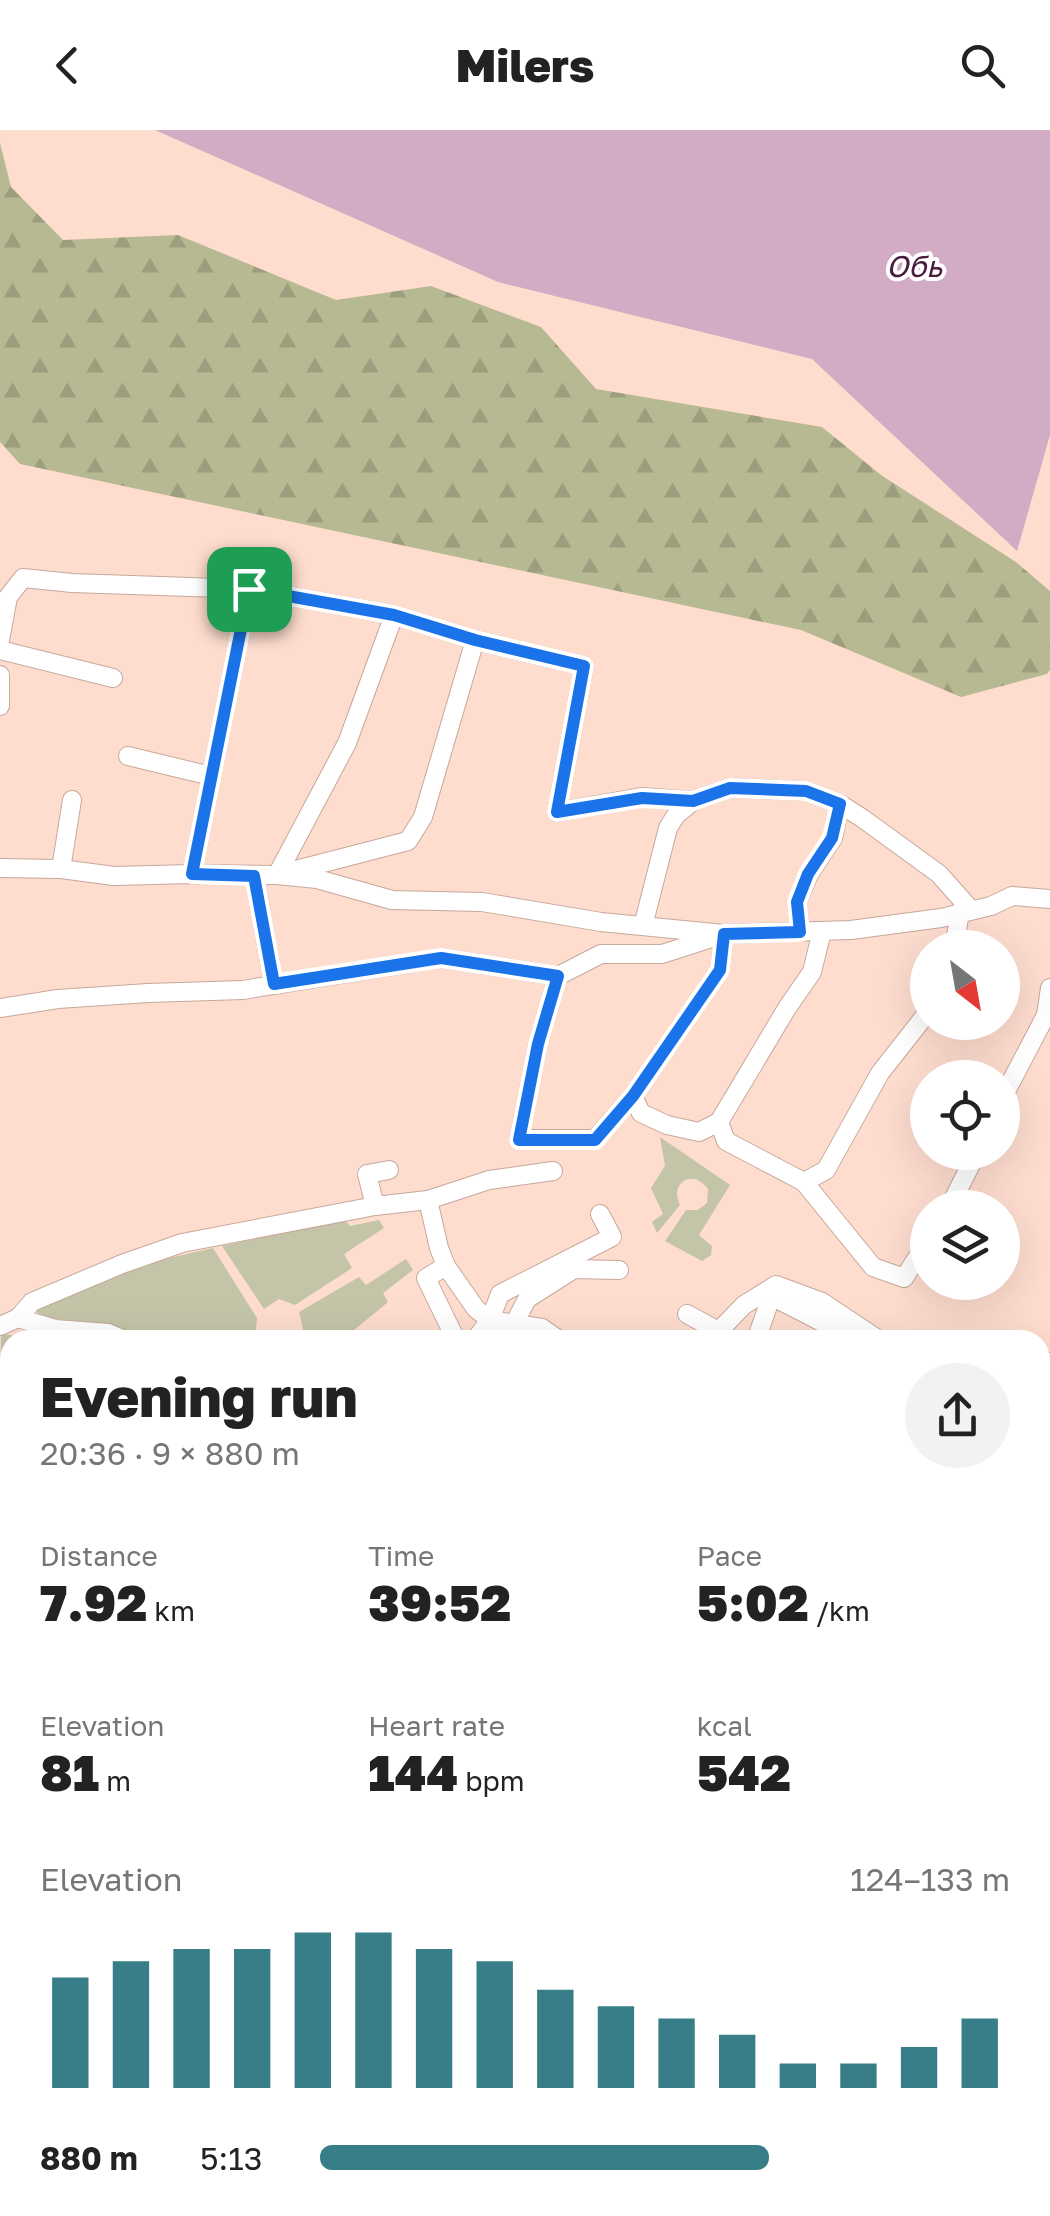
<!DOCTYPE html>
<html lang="en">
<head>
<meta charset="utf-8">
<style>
	body { margin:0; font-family:"Golos Text",sans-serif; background:#f2f2f2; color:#222; height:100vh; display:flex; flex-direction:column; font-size:38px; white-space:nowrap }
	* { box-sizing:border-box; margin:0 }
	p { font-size:32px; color:#767676 }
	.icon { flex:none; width:55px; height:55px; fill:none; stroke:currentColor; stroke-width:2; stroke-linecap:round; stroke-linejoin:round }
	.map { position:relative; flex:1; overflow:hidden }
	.sheet { position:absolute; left:0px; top:1200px; width:1050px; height:888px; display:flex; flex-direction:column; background:#fff; border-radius:30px 30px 0 0; box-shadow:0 10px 40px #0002 }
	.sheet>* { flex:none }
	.needle { width:65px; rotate:149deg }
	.tools { position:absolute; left:910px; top:800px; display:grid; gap:20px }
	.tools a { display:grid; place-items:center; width:110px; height:110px; border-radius:50%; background:#fff; box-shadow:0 10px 40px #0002; font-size:50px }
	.pin { position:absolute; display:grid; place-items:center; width:85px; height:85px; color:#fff; margin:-42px; border-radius:20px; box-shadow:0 5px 15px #0006 }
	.round { display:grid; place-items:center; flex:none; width:105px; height:105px; border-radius:52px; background:#f2f2f2 }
	.headline { display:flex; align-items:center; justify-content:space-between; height:170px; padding:0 40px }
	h1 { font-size:55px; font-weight:800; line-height:75px }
	.stats { display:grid; grid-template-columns:repeat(3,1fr); gap:15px; height:170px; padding:10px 40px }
	.stats div { display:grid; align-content:center }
	.stats b { font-size:50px; font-weight:800 }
	.stats small { font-size:28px; font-weight:400 }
	.stats p { font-size:28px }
	.chart { height:280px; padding:20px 40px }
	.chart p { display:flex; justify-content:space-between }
	.chart svg { width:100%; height:180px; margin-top:10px; stroke:#377e88; stroke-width:6 }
	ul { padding:0 40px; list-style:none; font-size:32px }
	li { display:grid; grid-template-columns:160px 120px 1fr; align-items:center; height:75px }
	li i { height:25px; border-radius:12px; background:#377e88 }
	header { display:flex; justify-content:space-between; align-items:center; height:130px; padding:0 40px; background:#fff; font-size:45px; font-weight:800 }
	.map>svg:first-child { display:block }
	.green { fill:#c3c4a8 }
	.forest { fill:url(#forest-firs) }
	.water { fill:#d1acc4 }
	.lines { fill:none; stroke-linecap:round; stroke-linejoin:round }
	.minor-casing { stroke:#c7a89b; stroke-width:20 }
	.major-casing { stroke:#c7a89b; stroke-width:22 }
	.minor { stroke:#fff; stroke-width:18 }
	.major { stroke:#fff; stroke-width:20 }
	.route-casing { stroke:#fff; stroke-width:20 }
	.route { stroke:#1a73e8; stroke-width:12 }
	.labels { text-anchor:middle; stroke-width:8; stroke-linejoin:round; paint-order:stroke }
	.water-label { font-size:30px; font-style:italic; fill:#4a1c3d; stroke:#fff }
</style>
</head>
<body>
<header><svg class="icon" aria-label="back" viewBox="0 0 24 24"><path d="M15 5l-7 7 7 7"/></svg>Milers<svg class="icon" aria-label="search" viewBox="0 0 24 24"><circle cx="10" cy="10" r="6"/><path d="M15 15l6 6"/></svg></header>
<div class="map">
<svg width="1050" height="2086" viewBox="0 0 1050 2086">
	<defs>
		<pattern id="forest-firs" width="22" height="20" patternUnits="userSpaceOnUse" patternTransform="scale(2.5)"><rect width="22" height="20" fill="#b7b992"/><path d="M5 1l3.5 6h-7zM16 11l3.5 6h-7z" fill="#9d9e7d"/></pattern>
	</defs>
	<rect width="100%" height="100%" fill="#feddcf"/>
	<g class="green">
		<path d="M660 1007 730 1055 699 1105 712 1116 711 1125 702 1131 665 1111 686 1080H698L707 1073 708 1059C693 1038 669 1052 680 1075L657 1103 652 1092 663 1084 651 1058 665 1036Z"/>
		<path d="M345 1090 350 1096 379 1090 384 1098 344 1124 352 1138 295 1175 279 1169 264 1179 222 1116Z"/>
		<path d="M213 1118 257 1188 256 1200 261 1210H138C116 1190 67 1191 38 1187L37 1179 143 1134Z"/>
		<path d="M406 1129 413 1140 383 1163 388 1172 342 1210H296L303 1199 299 1182 359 1147 366 1155Z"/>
		<path d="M1 1204 50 1210H10V1357L2 1351 0 1335Z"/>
	</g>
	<path class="forest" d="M0 13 11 57 63 110 178 105 336 170 431 156 541 197 596 259 822 297 881 345 1016 432 1050 461V540L1047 544 961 567 801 500 20 334 0 312Z"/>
	<path class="water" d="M155 0H1050V305L1017 421 812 229 498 152Z"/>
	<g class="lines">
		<g class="minor-casing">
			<g id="minor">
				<path d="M0 510 8 467 23 448 72 453 249 459 394 485 475 510 584 536 557 682 642 667 693 671"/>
				<path d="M0 520 113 548"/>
				<path d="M0 545V576"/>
				<path d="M128 626 211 646"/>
				<path d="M0 738 61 739 114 746 192 744 277 745 317 749 392 770 482 772 601 792 724 804 851 800 941 788 991 776 1012 766 1050 769"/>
				<path d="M61 739 72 670"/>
				<path d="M292 741 408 711 423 687 475 510"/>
				<path d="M192 744 249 459"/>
				<path d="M254 745 274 855"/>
				<path d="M277 745 347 613 394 485"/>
				<path d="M643 796 668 698 676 685 693 671 730 658 806 661 840 674 862 688 939 744 971 780"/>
				<path d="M800 802 797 772 809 744 833 708 840 674"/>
				<path d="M954 818 960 782"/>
				<path d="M558 846 538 914 519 1009H595L633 966"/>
				<path d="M0 878 58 869 148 863 243 860 441 828 558 846 601 824H662L724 804 720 840 633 966 641 983 667 995 699 1002 719 992"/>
				<path d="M1002 969 1046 885 1050 858"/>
				<path d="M719 992 726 1011 804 1052 873 1137 904 1148 928 1111"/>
				<path d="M719 992 787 878 812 842 822 801"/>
				<path d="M804 1052 826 1040 880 943 928 882"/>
				<path d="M428 1070 439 1118 446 1136 476 1179 490 1190 542 1198 559 1210"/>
				<path d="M375 1076 367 1044 389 1040"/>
				<path d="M949 1078 977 1022"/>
				<path d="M446 1136 426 1148 456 1210"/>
				<path d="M771 1166 857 1210"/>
				<path d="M687 1184 718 1201"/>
				<path d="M18 1188 55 1199 108 1203 124 1210"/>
				<path d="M0 1196 18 1188 32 1172 122 1134 182 1113 375 1076 428 1070 489 1050 553 1041"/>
				<path d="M475 1210 490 1190 500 1164 612 1107 600 1084"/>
				<path d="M506 1210 527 1169 574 1139 619 1140"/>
				<path d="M710 1210 744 1175 776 1155 822 1172 879 1210"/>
				<path d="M756 1210 774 1159"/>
				<path d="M1040 1253 1050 1232"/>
				<path d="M1040 1287 1050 1291"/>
				<path d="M0 1370 10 1380"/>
				<path d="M0 1613 10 1596"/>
				<path d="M0 1661 10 1669"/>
				<path d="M0 1767 10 1755"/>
				<path d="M1040 1776 1050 1766"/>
				<path d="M389 2078 404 2086"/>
				<path d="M297 2086 301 2078"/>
				<path d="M517 2086 521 2078"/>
				<path d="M662 2086 668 2078"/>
			</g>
		</g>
		<g class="major-casing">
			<g id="major">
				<path d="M0 1918 10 1926"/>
				<path d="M0 1961 10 1970"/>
				<path d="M137 2078 147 2086"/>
				<path d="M188 2078 198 2086"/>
			</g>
		</g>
		<use href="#minor" class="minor"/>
		<use href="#major" class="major"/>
	</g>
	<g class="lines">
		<g class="route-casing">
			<path id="route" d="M249 459 394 485 475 510 584 536 557 682 642 668 693 671 730 658 806 661 840 674 832 708 808 744 797 772 800 802 724 804 720 840 633 966 595 1010H519L538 914 558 846 441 828 274 854 254 746 192 744Z"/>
		</g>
		<use href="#route" class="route"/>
	</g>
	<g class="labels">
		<g class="water-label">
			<text x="914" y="147">Обь</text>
		</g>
	</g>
</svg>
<div class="tools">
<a><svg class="needle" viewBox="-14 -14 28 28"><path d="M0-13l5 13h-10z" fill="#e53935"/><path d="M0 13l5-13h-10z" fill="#767676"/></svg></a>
<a><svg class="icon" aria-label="locate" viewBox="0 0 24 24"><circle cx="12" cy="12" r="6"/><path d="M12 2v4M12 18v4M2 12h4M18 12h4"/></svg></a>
<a><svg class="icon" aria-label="layers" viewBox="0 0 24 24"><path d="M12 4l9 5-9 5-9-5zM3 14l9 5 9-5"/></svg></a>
</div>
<div class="pin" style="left:249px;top:459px;background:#1e9e55"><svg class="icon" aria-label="arrive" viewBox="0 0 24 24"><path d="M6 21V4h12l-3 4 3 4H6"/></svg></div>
<section class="sheet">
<div class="headline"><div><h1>Evening run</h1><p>20:36 · 9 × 880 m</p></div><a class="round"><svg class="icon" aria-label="share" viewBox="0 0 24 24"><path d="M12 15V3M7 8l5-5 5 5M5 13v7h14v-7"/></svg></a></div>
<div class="stats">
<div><p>Distance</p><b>7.92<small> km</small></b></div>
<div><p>Time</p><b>39:52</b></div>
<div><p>Pace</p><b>5:02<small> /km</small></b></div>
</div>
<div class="stats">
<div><p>Elevation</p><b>81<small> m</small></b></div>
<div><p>Heart rate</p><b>144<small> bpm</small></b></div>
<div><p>kcal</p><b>542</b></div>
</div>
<div class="chart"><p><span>Elevation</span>124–133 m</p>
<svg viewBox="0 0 160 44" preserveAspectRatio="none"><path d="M5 44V17M15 44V13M25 44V10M35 44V10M45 44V6M55 44V6M65 44V10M75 44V13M85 44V20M95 44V24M105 44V27M115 44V31M125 44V38M135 44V38M145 44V34M155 44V27"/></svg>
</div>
<ul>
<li><b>880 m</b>5:13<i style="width:65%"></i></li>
</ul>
</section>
</div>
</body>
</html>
